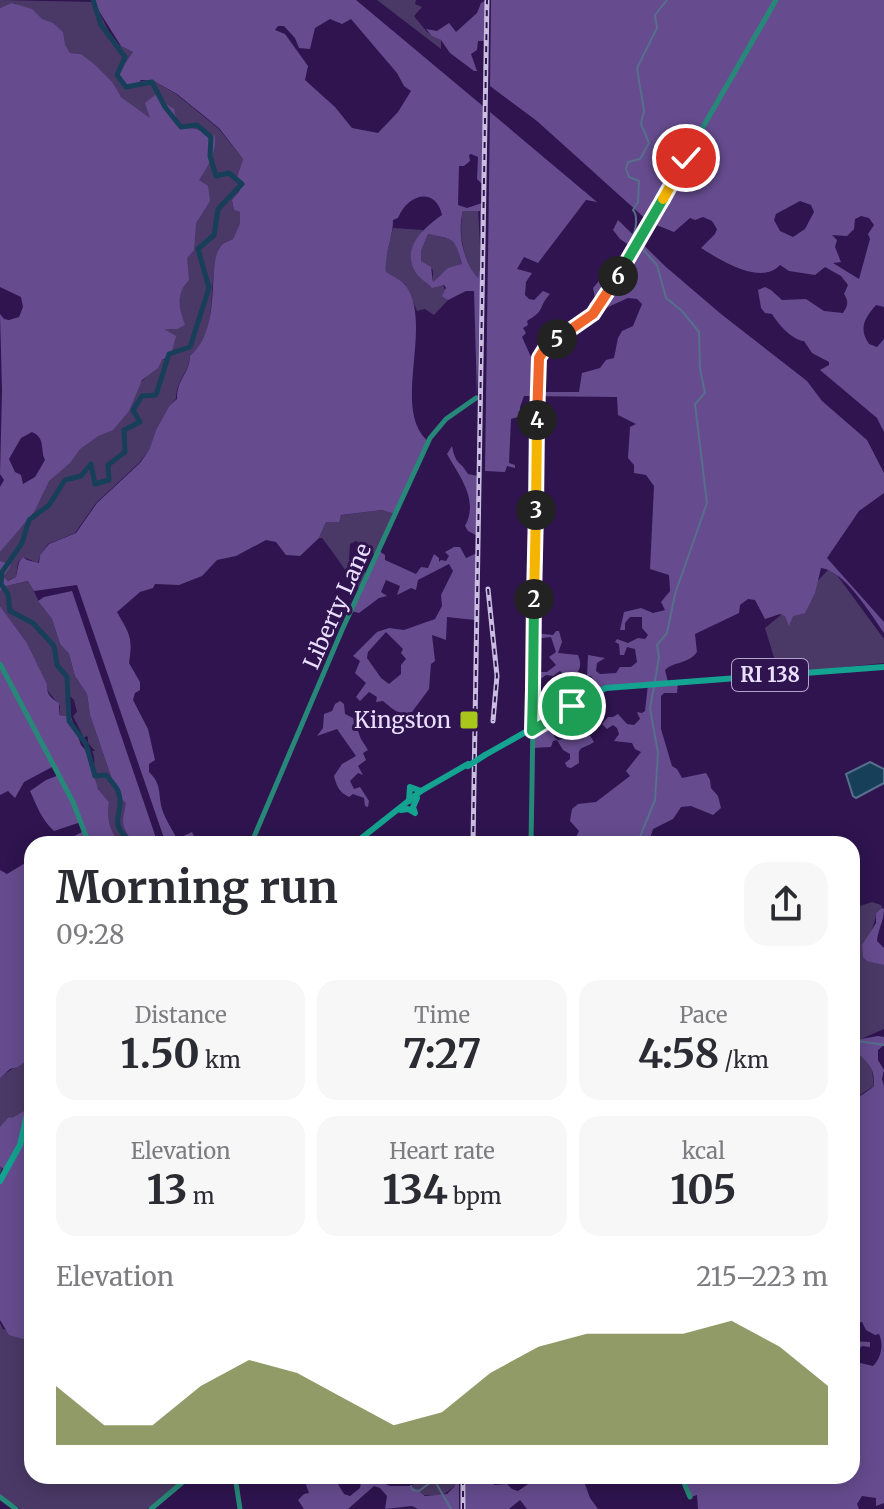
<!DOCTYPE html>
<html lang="en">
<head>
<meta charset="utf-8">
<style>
	body { margin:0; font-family:Merriweather,serif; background:#f7f7f7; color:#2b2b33; height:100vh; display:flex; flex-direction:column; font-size:30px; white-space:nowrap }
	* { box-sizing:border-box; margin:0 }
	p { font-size:26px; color:#7c7c81 }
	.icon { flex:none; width:44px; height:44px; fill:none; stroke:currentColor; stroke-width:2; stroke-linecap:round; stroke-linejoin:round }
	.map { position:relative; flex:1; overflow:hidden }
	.drawer { position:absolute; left:24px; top:836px; width:836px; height:648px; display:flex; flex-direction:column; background:#fff; border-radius:24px; box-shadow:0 4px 20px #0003 }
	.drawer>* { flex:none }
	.pin { position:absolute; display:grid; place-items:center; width:68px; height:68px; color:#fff; margin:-34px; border:4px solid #fff; border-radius:50%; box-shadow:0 2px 8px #0007 }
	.km { position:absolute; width:40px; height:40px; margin:-20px; border-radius:50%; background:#222; color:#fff; font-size:22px; line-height:40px; text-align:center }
	.round { display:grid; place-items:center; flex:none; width:84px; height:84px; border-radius:24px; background:#f7f7f7 }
	.summary { display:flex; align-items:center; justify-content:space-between; height:136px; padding:0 32px }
	h1 { font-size:44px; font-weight:700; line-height:60px }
	.figures { display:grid; grid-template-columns:repeat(3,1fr); gap:12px; height:136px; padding:8px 32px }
	.figures div { display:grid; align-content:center; border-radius:20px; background:#f7f7f7; text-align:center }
	.figures b { font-size:40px; font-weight:700 }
	.figures small { font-size:22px; font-weight:400 }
	.figures p { font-size:22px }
	.chart { height:224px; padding:16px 32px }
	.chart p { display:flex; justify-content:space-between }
	.chart svg { width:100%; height:144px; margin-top:8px; fill:#637128; opacity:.7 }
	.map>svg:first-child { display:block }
	.green { fill:#4a3966 }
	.forest { fill:#664c8f; fill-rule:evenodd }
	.water { fill:#173f5a; stroke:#566f8b; stroke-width:2 }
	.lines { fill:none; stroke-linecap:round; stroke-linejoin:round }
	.stream { stroke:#566f8b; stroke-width:2 }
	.river { stroke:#173f5a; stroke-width:5 }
	.secondary { stroke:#278879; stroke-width:5 }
	.primary { stroke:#13a390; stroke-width:6 }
	.rail-casing { stroke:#cabee0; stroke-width:5 }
	.rail { stroke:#2f144f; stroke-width:2; stroke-dasharray:6; stroke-linecap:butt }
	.primary-bridge { stroke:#13a390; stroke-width:6 }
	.split-1-casing { stroke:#fff; stroke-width:16 }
	.split-2-casing { stroke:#fff; stroke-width:16 }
	.split-3-casing { stroke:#fff; stroke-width:16 }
	.split-4-casing { stroke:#fff; stroke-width:16 }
	.split-5-casing { stroke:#fff; stroke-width:16 }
	.split-6-casing { stroke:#fff; stroke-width:16 }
	.split-7-casing { stroke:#fff; stroke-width:16 }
	.split-8-casing { stroke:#fff; stroke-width:16 }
	.split-1 { stroke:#22a559; stroke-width:10 }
	.split-2 { stroke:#22a559; stroke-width:10 }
	.split-3 { stroke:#f5b400; stroke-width:10 }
	.split-4 { stroke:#f5b400; stroke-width:10 }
	.split-5 { stroke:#f0652b; stroke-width:10 }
	.split-6 { stroke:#f0652b; stroke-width:10 }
	.split-7 { stroke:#22a559; stroke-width:10 }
	.split-8 { stroke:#f5b400; stroke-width:10 }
	.poi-dot { fill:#a8c71b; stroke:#2f144f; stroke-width:3 }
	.labels { text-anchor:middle; stroke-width:6; stroke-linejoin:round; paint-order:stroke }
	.shield { fill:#2f144f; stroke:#b2a3ca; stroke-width:2 }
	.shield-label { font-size:20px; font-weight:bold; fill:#eae0fe }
	.street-label { font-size:22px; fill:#eae0fe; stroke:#2f144f }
	.poi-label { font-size:22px; fill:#eae0fe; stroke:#2f144f; text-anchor:end }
</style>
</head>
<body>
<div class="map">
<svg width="884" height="1509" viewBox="0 0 884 1509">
	<rect width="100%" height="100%" fill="#2f144f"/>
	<g class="green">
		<path d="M0 0 94 2 108 30 119 45 133 52 123 68 139 81H154L176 94 218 128 243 159 237 177C244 186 239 194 232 200L234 210 241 212 240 223 233 239 219 248C217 258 214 269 213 279 210 308 214 336 190 356 188 375 177 378 176 399L169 406 156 430 149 450 139 463 96 503 75 533 48 544 40 555 38 563 23 557 18 562 16 577 7 581 3 577 4 564 0 561V552L34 508 48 481 162 360 167 359 163 329H177L178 295 186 272 187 257 193 234 201 130H191L151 119 121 97 81 54 70 53 42 19 14 3 0 8Z"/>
		<path d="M377 0H416L415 4 422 7 414 16 427 32 441 40V49Z"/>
		<path d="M478 209 481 262 478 278C463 261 458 234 463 211Z"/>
		<path d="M393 228 423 230 414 265 430 286 443 285 449 299 434 315 425 309 417 311 405 284 386 273 385 261Z"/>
		<path d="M428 234C458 241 453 234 462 264L443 273 433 282V270L421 261V251Z"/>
		<path d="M382 510 395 514 377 556 356 541 350 544 349 560 367 574 360 590C346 573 336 555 322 538H319L326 522 334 521 342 515Z"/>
		<path d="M831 567 884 639V663L779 674 765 628 798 601Z"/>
		<path d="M29 581 39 602 52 619 60 644 69 654 75 676 87 694 90 715 112 779 119 796 127 803C122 825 121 826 135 844H121C109 830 107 820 109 802 103 794 95 788 94 777 92 767 97 762 92 751H95L88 743V737L86 736 84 738 73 716 77 712 74 700 68 694 71 717 59 715 60 706 47 690V684L27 643 0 606V591L5 586Z"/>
		<path d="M872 902 881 905 882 908 876 913C875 931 862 941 863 957L884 965V1029L861 1039 871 1063 874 1086 852 1100V915L857 907Z"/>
		<path d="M26 1060 31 1076 27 1103 0 1174V1077Z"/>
		<path d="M0 1323 3 1329 32 1338V1476H189L147 1509H20C15 1502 6 1503 0 1497Z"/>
		<path d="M427 1476H454L455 1486 443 1495H422L411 1486Z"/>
	</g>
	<g class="forest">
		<path d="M92 0H356L484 107 483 185 477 179 478 157 471 154 469 155 470 161 464 166H459L458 205 467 208 482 203 481 262 480 211H463C457 233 463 261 478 278L481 262 477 397 474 291H466L448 300 442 296 446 288 444 285 432 288C427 282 418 278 415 271 401 247 425 227 442 215 436 187 408 193 398 218L393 220C393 238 384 254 386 272 392 276 403 281 406 286 434 327 390 410 429 442L395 514 382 510 341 515 339 522H326L319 538 300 556 286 555 276 542 266 540 236 556 217 560 202 576 179 585 155 584 153 588 140 592 117 612C130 635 133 637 129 663L140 682V690L135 693 133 700 148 729 155 760 149 764V772C162 784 158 794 162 809 165 819 172 829 177 839L192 832 198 844H166L77 585 34 591 28 581 6 586 0 591V561L11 565 3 577 8 581 16 577 19 562 23 557 27 560 39 563 40 555 49 544 76 533 97 503 140 463 149 450 156 430 169 406 177 399C177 378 189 375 190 356 225 327 204 259 223 244 226 242 230 241 233 239L240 223V212L234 210 232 200 239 192 241 184 237 177 243 159 219 128 177 94 154 81 141 80 134 86 126 87 120 82 118 74 133 52 121 46ZM330 19 342 24 351 19 397 73 404 86 411 91 398 112 378 133 352 128 335 107 305 80 308 66 285 34 275 30 278 26H284L295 38 299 48 310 49 315 28ZM428 234C455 240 454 236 462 264L448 268 433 282 431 267 421 261V251Z"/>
		<path d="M491 0H884V307L876 305C865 318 858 328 869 344L877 347 884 339V432L877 418 820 370 829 365V362L812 353 804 341C792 340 778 324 772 314L765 313 761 308 758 290 765 287 771 290 782 300 806 299 824 311 843 313C848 305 849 302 844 294L848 285 841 276 825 267 815 275 789 271 780 265C761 286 720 260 701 248L715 234 717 229 712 221 703 217 695 220 690 218 674 232 649 222 537 121 490 86ZM800 201 811 205 814 212 805 229 793 237 780 231 774 220 776 214ZM861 216 869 218 874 225 868 234 870 239 859 279 833 263 841 262 835 247 837 240 832 235 847 236 854 229 855 219Z"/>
		<path d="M485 1V41H478L477 50 471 54 477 71H474L450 53 441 40 432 36 426 29 437 31 449 23 456 32 477 13 481 3Z"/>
		<path d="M12 3 32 9 42 19 53 23 63 32 65 45 70 53 81 54 94 64 112 82 121 97 150 118 145 103 159 92 166 104 174 109C177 134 199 125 215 136 216 154 208 166 199 180L208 186 210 201 196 223 194 250 187 258 189 280C175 294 179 309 185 325L177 329H164L176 336 171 355 162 360 158 368 142 380 129 411 113 430 98 436 80 449 70 463 49 481 34 512 0 552V487L4 480 0 474 2 391 0 314 4 319 9 320 19 317 23 307 21 297 0 287V8ZM32 432C46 438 40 450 45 460L35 477 23 484 21 475 15 472 9 459 21 438Z"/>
		<path d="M490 112 597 202 586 200 538 263 524 257 517 269 532 273 526 282 525 295 529 299 534 300 543 291 550 294C537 308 547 309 527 321L528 325 523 328 526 333 522 337 531 357H538V392H579L582 373 600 368 606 360 614 358 618 338 622 331 633 326 642 304 637 299 628 298 608 307 602 303 595 312 589 304 595 298 593 288 614 263 621 259 625 261 633 248 620 239 613 230 618 220 666 267 721 314 807 381 822 401 867 440 884 473V493L859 511 827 558 884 622V633C870 613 845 571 821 568L815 593 805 613 793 616 789 626 785 616 780 614 765 619 755 600 748 599 740 605 739 613 695 634 697 652C687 665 674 661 665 670L668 682H678L677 693H664L661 696V729L672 766 677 769 682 778 706 773 710 780 711 788 718 796 721 808 713 815 691 806 681 807 673 819 653 829 650 838 641 844H567L575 839 579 831 570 821 572 809 578 804 596 802 630 776 626 771 641 752 635 749 632 743 614 741 619 734 617 728 613 725 607 729 602 724 608 717H613L618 714 627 724 634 725 640 719 637 712 642 713 645 711 648 684 600 689 591 676H587L588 655 605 658 597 663 596 671 600 674 616 673 620 667H631L637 662 635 649 627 647 624 655H620L619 644 615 642 617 639 628 643 638 638 645 639 648 635 642 628V617H630L625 623V630H620L624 612 641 608 653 613 665 610 661 602 670 591 669 575 650 569 654 486 646 475 634 473V465L628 458 630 427 636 424 618 415 617 397 524 396 520 407 521 416 511 419 509 463 515 465V468L507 466 505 472 485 471Z"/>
		<path d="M452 446C456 466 459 459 468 474L478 476 476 535 468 531 465 526C479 500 460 477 447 454Z"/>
		<path d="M454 547H460L466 558 477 553 475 620 447 617 446 640 432 635 435 661 431 664 429 689 412 712C399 717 392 708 383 701L376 702 377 697 369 692 360 701 356 697 366 683 355 673 360 661 353 656 377 632 389 628 404 630 435 619 442 606 441 595 453 571 449 564 418 580 416 590 411 588 397 595 400 586 386 580 381 592 387 596 379 598 359 613 351 611 379 551 385 555V560L416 574 421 567 428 568 434 554 439 558V562L441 560 446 561 449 556 445 552ZM386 632 403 649 401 653 406 659 401 665V674L389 684 381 678 367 658 368 652Z"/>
		<path d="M72 591 158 844H135C120 825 122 825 126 803L119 796 112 779 90 715 87 694 75 676 69 654 60 644 52 619 38 601 44 597Z"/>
		<path d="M0 606 27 643 47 684C46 694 51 698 59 703V715L71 717 81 745 87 752 98 789 109 802C107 820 109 830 121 844H59L84 831 81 822 54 831C41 819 37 806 30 791L46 780 59 775 54 766 24 782 15 798 8 791 0 795Z"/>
		<path d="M556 631H559L562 642 558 653 578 655C583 667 579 673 569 680L567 690 560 689 556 696 564 709 548 721 555 738 558 740 571 737 575 733 574 728 582 723 594 742C580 751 578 744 579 763L571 768 567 767 565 763 570 759V754L563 750 557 740 553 741 551 747 532 748V731L546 722 541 715H533V703L548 706 555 703 548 691 555 687V682L564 680V675L560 671 553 676 546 675 542 678H534V672H547L556 665 549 657 556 652 551 637 534 639V633L553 635Z"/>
		<path d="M340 701 344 704 345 714 353 718 361 739 368 750 363 753 366 760 358 766 363 775 358 773 350 781 354 789 360 787 369 801 368 807 365 806 364 798 353 794 349 797C339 792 337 787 334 776L342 764 356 756 337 729 317 736 323 728 324 714 332 711 335 704Z"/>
		<path d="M32 859V1338L23 1339 9 1335 0 1320V1179L6 1171 0 1166V1127L9 1117 12 1118 24 1111V1082L32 1067 29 1059 18 1067 10 1069 0 1078V870L7 874Z"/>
		<path d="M882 908 884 909C884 921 878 929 877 941L884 948V965L867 961 863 957 862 945 876 923V913Z"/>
		<path d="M878 1036 884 1037V1045L878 1050V1060L884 1070 882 1079 884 1086V1503L876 1506V1498L862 1496 857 1504 859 1509H698L697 1495 691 1497 681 1476H852V1341L870 1342V1347L862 1346 853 1355 856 1362 873 1366C881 1358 884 1345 879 1334L875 1335 866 1330 862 1322H852V1100C855 1100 871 1089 874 1086 875 1058 859 1063 855 1044L861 1039Z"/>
		<path d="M303 1476H328L332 1480 340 1476H353L338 1484 344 1494 350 1496 360 1488 361 1482 357 1476H367L390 1486H411L425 1496 447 1494 455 1486 454 1476H459V1509H418L412 1506 385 1509 387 1496 380 1488 374 1486 348 1509H304L298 1500 304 1494 309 1493Z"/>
		<path d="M466 1476H484L495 1485 507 1484 512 1489 518 1491 540 1476H582L590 1498 598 1509H527L520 1500 509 1509H465Z"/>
	</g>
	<path class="water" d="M870 762 884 769V783L856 798 853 796 846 774Z"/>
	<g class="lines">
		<g class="stream">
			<path d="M635 240 633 235C636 230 638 215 633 210L638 202 639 181 629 177 626 169 628 162 640 159 649 143 641 124 644 111 637 68 657 28 655 15 667 0"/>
			<path d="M639 245 657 265 666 298 682 311 699 332 700 369 705 393 695 404 707 503 675 594 667 633 657 645 659 657 655 681"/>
			<path d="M637 844 655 800 658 753 650 708 654 687"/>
			<path d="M852 1040 884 1045"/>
			<path d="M411 1486 412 1490 419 1491 431 1482 436 1483 451 1509"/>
		</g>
		<path class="river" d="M93 0 101 25 125 57 117 75 126 87 152 82 165 107 181 127 197 125 211 137 210 156 216 176 229 173 242 184 218 209 214 235 198 249 209 288 190 347 169 354 156 395 142 396 133 410 140 422 124 430 125 452 108 465 109 480 95 484 91 464 81 476 65 480 49 505 29 520 22 543 2 572 1 584 8 594 10 611 33 623 54 646 57 665 67 677 69 721 86 744 95 776 106 775C110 780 116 786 118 791 127 815 103 821 134 844"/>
		<g class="secondary">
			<path d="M0 664 73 802 89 844"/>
			<path d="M251 844 342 630 430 438 446 419 476 398"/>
			<path d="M531 844 539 358C551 334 586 325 603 301L776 0"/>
			<path d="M235 1476 240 1509"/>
			<path d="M681 1476 690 1497"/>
			<path d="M0 1497 16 1509"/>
			<path d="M151 1509 190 1476"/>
		</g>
		<g class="primary">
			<path d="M485 755 591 695 606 688 884 667"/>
			<path d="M409 801 410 787 421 791"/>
			<path d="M401 810 408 809 415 813 413 807 417 798"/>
			<path d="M354 844 421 791 468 764"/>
			<path d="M0 1181 20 1145 32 1094"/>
		</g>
		<g class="rail-casing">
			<g id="rail">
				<path d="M488 589 497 676 493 721"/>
				<path d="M473 844 487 0"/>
				<path d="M463 1509V1476"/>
			</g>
		</g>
		<use href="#rail" class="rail"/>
		<path class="primary-bridge" d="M468 766 485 755"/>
	</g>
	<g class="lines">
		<g class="split-1-casing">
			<path id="split-1" d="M533 689 532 731 572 706"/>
		</g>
		<g class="split-2-casing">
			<path id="split-2" d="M533 689 534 599"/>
		</g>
		<g class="split-3-casing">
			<path id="split-3" d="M534 599 536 510"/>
		</g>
		<g class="split-4-casing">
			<path id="split-4" d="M536 510 537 420"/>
		</g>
		<g class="split-5-casing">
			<path id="split-5" d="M537 420 539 358 544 350 557 339"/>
		</g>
		<g class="split-6-casing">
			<path id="split-6" d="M557 339 593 314 618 276"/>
		</g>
		<g class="split-7-casing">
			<path id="split-7" d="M618 276 663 199"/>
		</g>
		<g class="split-8-casing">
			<path id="split-8" d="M663 199 686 158"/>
		</g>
		<use href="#split-1" class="split-1"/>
		<use href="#split-2" class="split-2"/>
		<use href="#split-3" class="split-3"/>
		<use href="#split-4" class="split-4"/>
		<use href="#split-5" class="split-5"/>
		<use href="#split-6" class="split-6"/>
		<use href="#split-7" class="split-7"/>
		<use href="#split-8" class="split-8"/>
	</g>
	<rect class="poi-dot" x="459" y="710" width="20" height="20" rx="4"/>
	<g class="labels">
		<rect class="shield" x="732" y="659" width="76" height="32" rx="6"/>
		<g class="shield-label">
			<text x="770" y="682">RI 138</text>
		</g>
		<g class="street-label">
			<text transform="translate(337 606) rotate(-66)" y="8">Liberty Lane</text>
		</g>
		<g class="poi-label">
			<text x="451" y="728">Kingston</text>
		</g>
	</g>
</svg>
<div class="pin" style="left:572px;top:706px;background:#1e9e55"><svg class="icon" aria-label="arrive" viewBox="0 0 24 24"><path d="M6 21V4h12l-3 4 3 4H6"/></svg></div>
<div class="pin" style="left:686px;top:158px;background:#d93025"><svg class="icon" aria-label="check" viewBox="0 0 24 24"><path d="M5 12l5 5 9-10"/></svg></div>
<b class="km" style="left:534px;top:599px">2</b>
<b class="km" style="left:536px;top:510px">3</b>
<b class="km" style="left:537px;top:420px">4</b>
<b class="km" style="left:557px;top:339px">5</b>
<b class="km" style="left:618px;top:276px">6</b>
<section class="drawer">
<div class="summary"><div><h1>Morning run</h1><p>09:28</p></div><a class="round"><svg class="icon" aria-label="share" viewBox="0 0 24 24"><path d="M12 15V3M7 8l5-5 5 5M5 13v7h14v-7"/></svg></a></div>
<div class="figures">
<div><p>Distance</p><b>1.50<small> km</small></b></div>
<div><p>Time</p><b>7:27</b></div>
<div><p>Pace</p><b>4:58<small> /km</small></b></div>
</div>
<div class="figures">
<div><p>Elevation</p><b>13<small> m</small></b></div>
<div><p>Heart rate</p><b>134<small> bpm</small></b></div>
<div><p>kcal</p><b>105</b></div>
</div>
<div class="chart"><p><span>Elevation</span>215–223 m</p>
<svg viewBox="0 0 160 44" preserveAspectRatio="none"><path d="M0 44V26L10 38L20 38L30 26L40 18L50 22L60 30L70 38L80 34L90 22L100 14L110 10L120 10L130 10L140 6L150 14L160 26V44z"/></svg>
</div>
</section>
</div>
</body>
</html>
